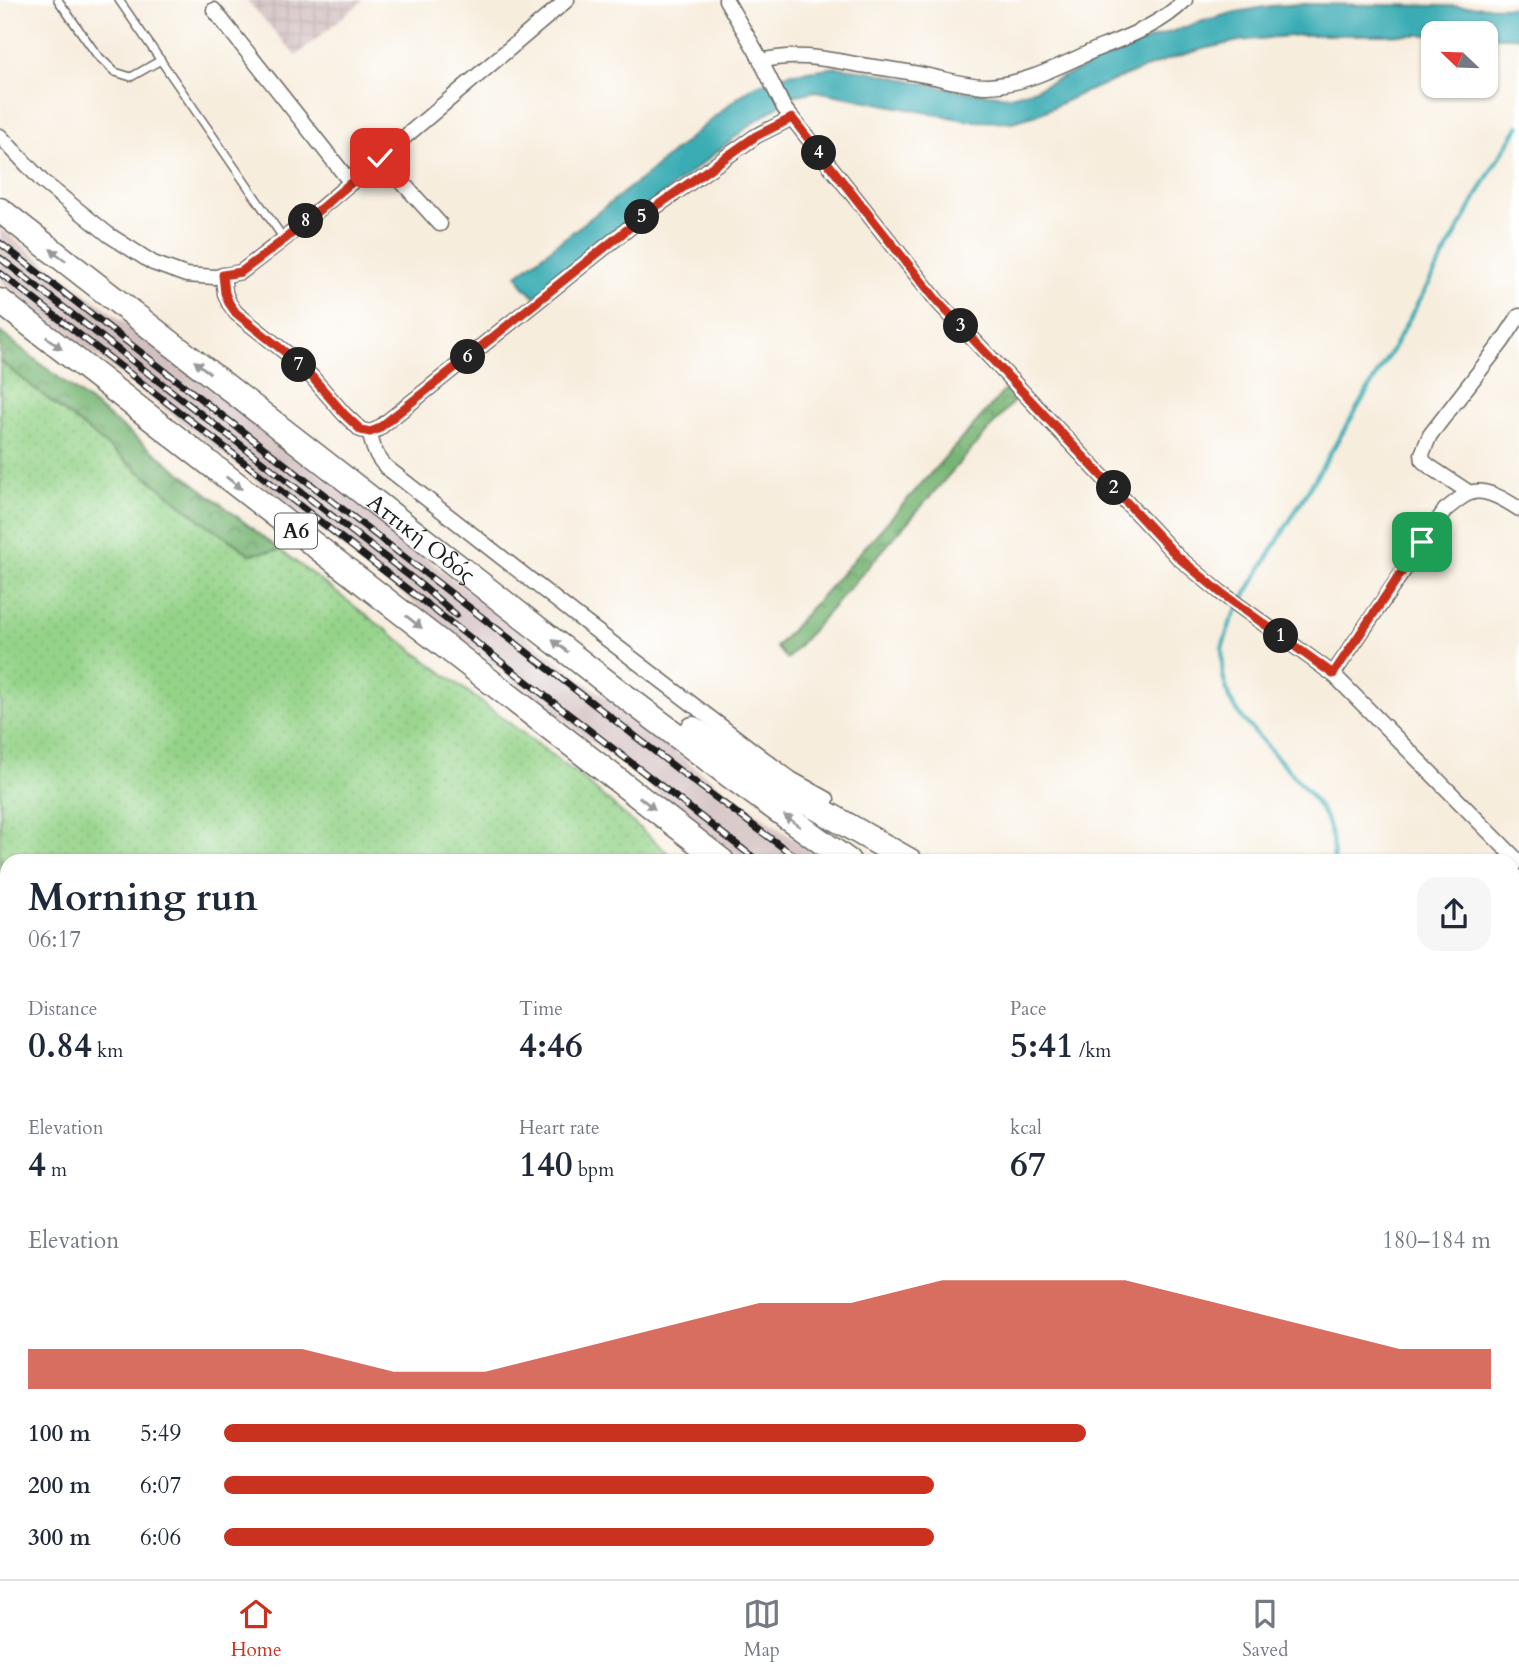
<!DOCTYPE html>
<html lang="en">
<head>
<meta charset="utf-8">
<style>
	body { margin:0; font-family:Cardo,serif; background:#f6f6f7; color:#1f2937; height:100vh; display:flex; flex-direction:column; font-size:26px; white-space:nowrap }
	* { box-sizing:border-box; margin:0 }
	p { font-size:23px; color:#747a83 }
	.icon { flex:none; width:38px; height:38px; fill:none; stroke:currentColor; stroke-width:2; stroke-linecap:round; stroke-linejoin:round }
	.map { position:relative; flex:1; overflow:hidden }
	.side { position:absolute; left:0px; top:854px; width:1519px; height:726px; display:flex; flex-direction:column; background:#fff; border-radius:21px 21px 0 0; box-shadow:0 2px 5px #0004 }
	.side>* { flex:none }
	.needle { width:46px; rotate:293deg }
	.fabs { position:absolute; left:1421px; top:21px; display:grid; gap:14px }
	.fabs a { display:grid; place-items:center; width:77px; height:77px; border-radius:14px; background:#fff; box-shadow:0 2px 5px #0004; font-size:35px }
	.pin { position:absolute; display:grid; place-items:center; width:60px; height:60px; color:#fff; margin:-30px; border-radius:14px; box-shadow:0 4px 10px #0006 }
	.km { position:absolute; width:35px; height:35px; margin:-18px; border-radius:50%; background:#222; color:#fff; font-size:19px; line-height:35px; text-align:center }
	.round { display:grid; place-items:center; flex:none; width:74px; height:74px; border-radius:21px; background:#f6f6f7 }
	.overview { display:flex; align-items:center; justify-content:space-between; height:119px; padding:0 28px }
	h1 { font-size:38px; font-weight:800; line-height:52px }
	.figures { display:grid; grid-template-columns:repeat(3,1fr); gap:10px; height:119px; padding:7px 28px }
	.figures div { display:grid; align-content:center }
	.figures b { font-size:35px; font-weight:800 }
	.figures small { font-size:19px; font-weight:400 }
	.figures p { font-size:19px }
	.chart { height:196px; padding:14px 28px }
	.chart p { display:flex; justify-content:space-between }
	.chart svg { width:100%; height:126px; margin-top:7px; fill:#c8321e; opacity:.7 }
	ul { padding:0 28px; list-style:none; font-size:23px }
	li { display:grid; grid-template-columns:112px 84px 1fr; align-items:center; height:52px }
	li i { height:18px; border-radius:9px; background:#c8321e }
	.dock { display:flex; justify-content:space-around; align-items:center; height:98px; border-top:2px solid #e0e1e3; background:#fff; font-size:19px; color:#747a83 }
	.dock a { display:grid; justify-items:center; gap:4px }
	.dock .selected { color:#c8321e }
	.map>svg:first-child { display:block }
	.industrial { fill:url(#industrial-grid) }
	.railway { fill:#d2bfbf }
	.grass { fill:url(#grass-dots); stroke:#587852; stroke-width:2 }
	.forest { fill:url(#forest-crowns); stroke:#4a6848; stroke-width:2 }
	.water { fill:#3aacb4; stroke:#2b6468; stroke-width:2 }
	.lines { fill:none; stroke-linecap:round; stroke-linejoin:round }
	.stream { stroke:#3aacb4; stroke-width:4.5 }
	.service-casing { stroke:#696560; stroke-width:10 }
	.minor-casing { stroke:#696560; stroke-width:17 }
	.tertiary-casing { stroke:#696560; stroke-width:20 }
	.motorway-casing { stroke:#696560; stroke-width:27 }
	.path { stroke:#696560; stroke-width:2.5; stroke-dasharray:2 5; stroke-linecap:butt }
	.service { stroke:#fff; stroke-width:7 }
	.minor { stroke:#fff; stroke-width:14 }
	.tertiary { stroke:#fff; stroke-width:18 }
	.motorway { stroke:#fff; stroke-width:24 }
	.rail-casing { stroke:#1c1c1c; stroke-width:7 }
	.rail { stroke:#fff; stroke-width:4.5; stroke-dasharray:13; stroke-linecap:butt }
	.oneway { fill:#999 }
	.route-casing { stroke:#fff; stroke-width:14 }
	.route { stroke:#c8321e; stroke-width:9 }
	.labels { text-anchor:middle; stroke-width:5; stroke-linejoin:round; paint-order:stroke }
	.shield { fill:#fff; stroke:#606060; stroke-width:2 }
	.shield-label { font-size:21px; font-weight:bold; fill:#1c1c1c }
	.street-label { font-size:23px; fill:#1c1c1c; stroke:#fff }
</style>
</head>
<body>
<div class="map">
<svg width="1519" height="1579" viewBox="0 0 1519 1579">
	<defs>
		<pattern id="industrial-grid" width="8" height="8" patternUnits="userSpaceOnUse" patternTransform="scale(1.75)"><rect width="8" height="8" fill="#d2bfbf"/><path d="M0 4h8M4 0v8" fill="none" stroke="#b4a4a4"/></pattern>
		<pattern id="grass-dots" width="8" height="8" patternUnits="userSpaceOnUse" patternTransform="scale(1.75)"><rect width="8" height="8" fill="#95d389"/><path d="M2 2h.1M6 6h.1" fill="none" stroke="#80b576" stroke-width="1.8" stroke-linecap="round"/></pattern>
		<pattern id="forest-crowns" width="20" height="18" patternUnits="userSpaceOnUse" patternTransform="scale(1.75)"><rect width="20" height="18" fill="#78b575"/><path d="M2 6a3 3 0 1 1 6 0M12 15a3 3 0 1 1 6 0" fill="none" stroke="#62925f"/></pattern>
	</defs>
	<rect width="100%" height="100%" fill="#fff"/>
	<filter id="ink" filterUnits="userSpaceOnUse"><feTurbulence type="fractalNoise" baseFrequency=".0143" numOctaves="2"/><feDisplacementMap in="SourceGraphic" scale="14" xChannelSelector="R" yChannelSelector="G"/><feConvolveMatrix kernelMatrix="1 2 1 2 8 2 1 2 1" color-interpolation-filters="sRGB"/></filter>
	<filter id="wash" filterUnits="userSpaceOnUse"><feTurbulence type="fractalNoise" baseFrequency=".00686" numOctaves="4" result="noise"/><feDisplacementMap in="SourceGraphic" scale="28" xChannelSelector="R" yChannelSelector="G"/><feGaussianBlur stdDeviation="1.57" result="paint"/><feColorMatrix in="noise" values="0 0 0 0 0 0 0 0 0 0 0 0 0 0 0 0 0 1.4 0 .05"/><feComposite in="paint" operator="in"/></filter>
	<g filter="url(#wash)">
		<rect width="100%" height="100%" fill="#f7eddd"/>
		<path class="industrial" d="M247 0H363L296 56Z"/>
		<g class="railway">
			<path d="M0 228 163 352 693 766 823 861H745L0 281Z"/>
			<path d="M1512 1186 1519 1187V1258L1512 1256Z"/>
		</g>
		<g class="grass">
			<path d="M0 361 202 521 250 554 280 550 582 778 677 861H7V1561L0 1553Z"/>
			<path d="M18 1573H758L756 1579H24Z"/>
		</g>
		<g class="forest">
			<path d="M0 332 280 550 250 554 202 521 0 361Z"/>
			<path d="M1005 390 1015 400 787 659 776 647Z"/>
		</g>
		<path class="water" d="M1302 4 1519 7V37H1486V33H1433V35H1299L1239 41 1203 49 1166 60 1080 94 1037 115 1012 122 970 121 816 91 793 96 753 123 534 297 522 285 517 275 646 175 732 102 754 86 787 74 836 67 867 71 960 91 1010 96 1033 90 1153 38 1203 21 1236 12 1271 6Z"/>
		<g class="lines">
			<g class="stream">
				<path d="M1334 859 1332 838 1325 816 1309 793 1242 718 1229 698 1223 676 1222 648 1231 621 1247 592 1392 350 1489 174 1519 126"/>
				<path d="M1082 1579 1085 1573"/>
			</g>
		</g>
	</g>
	<g filter="url(#ink)">
		<g class="lines">
			<g class="service-casing">
				<g id="service">
					<path d="M58 0 97 55 115 72 131 77 161 60"/>
					<path d="M119 0 284 239"/>
					<path d="M1512 1384 1519 1383"/>
				</g>
			</g>
			<g class="minor-casing">
				<g id="minor">
					<path d="M726 0 756 51 784 108 938 302 1178 557 1220 592 1333 674 1445 510C1452 505 1461 496 1470 493 1485 487 1507 501 1519 509"/>
					<path d="M214 10 351 183"/>
					<path d="M761 61C795 52 826 59 861 65 883 68 906 71 929 76 948 80 967 86 987 86 1025 85 1063 64 1097 49 1127 37 1162 24 1185 0"/>
					<path d="M0 136 42 181 109 235 153 263 186 275 215 277 241 272 284 239 567 0"/>
					<path d="M380 158 440 224"/>
					<path d="M223 275 225 293 229 303 236 313 290 356 312 377 344 414 361 430 370 432 378 429 654 208 756 136 792 118"/>
					<path d="M370 432C372 447 376 456 386 467L578 617 772 765 791 779 827 799"/>
					<path d="M1470 493 1429 466 1423 461 1422 454 1430 435 1502 342 1519 316"/>
					<path d="M1333 674 1519 862"/>
					<path d="M1512 1341 1519 1342"/>
				</g>
			</g>
			<g class="tertiary-casing">
				<g id="tertiary">
					<path d="M1512 972 1519 973"/>
					<path d="M1512 996 1519 997"/>
					<path d="M1341 1573 1377 1579"/>
					<path d="M0 1577 2 1579"/>
					<path d="M773 1579 775 1573"/>
					<path d="M798 1579 800 1573"/>
				</g>
			</g>
			<g class="motorway-casing">
				<g id="motorway">
					<path id="s1" d="M0 210 614 688 729 775 848 861"/>
					<path d="M0 301 722 861"/>
					<path d="M693 729 775 784 910 861"/>
					<path d="M1512 1093 1519 1096"/>
					<path d="M1512 1161 1519 1162"/>
					<path d="M1512 1270 1519 1271"/>
					<path d="M1512 1311 1519 1313"/>
				</g>
			</g>
			<g class="path">
				<path d="M928 855 938 861"/>
				<path d="M344 1579 350 1573"/>
			</g>
			<use href="#service" class="service"/>
			<use href="#minor" class="minor"/>
			<use href="#tertiary" class="tertiary"/>
			<use href="#motorway" class="motorway"/>
			<g class="rail-casing">
				<g id="rail">
					<path d="M0 243 680 771 801 861"/>
					<path d="M0 258 421 585 456 615"/>
					<path d="M0 273 758 861"/>
					<path d="M1512 1194 1519 1196"/>
					<path d="M1512 1225 1519 1227"/>
				</g>
			</g>
			<use href="#rail" class="rail"/>
		</g>
		<defs><path id="oneway-solid" d="M-6-.8H1V-3.2L6.5 0L1 3.2V.8H-6Z" transform="scale(1.75)"/></defs>
		<g class="oneway">
			<use href="#oneway-solid" transform="translate(58 255) rotate(-142)"/>
			<use href="#oneway-solid" transform="translate(54 343) rotate(38)"/>
			<use href="#oneway-solid" transform="translate(202 367) rotate(-142)"/>
			<use href="#oneway-solid" transform="translate(234 483) rotate(38)"/>
			<use href="#oneway-solid" transform="translate(414 622) rotate(38)"/>
			<use href="#oneway-solid" transform="translate(560 646) rotate(-142)"/>
			<use href="#oneway-solid" transform="translate(647 803) rotate(38)"/>
			<use href="#oneway-solid" transform="translate(792 821) rotate(-144)"/>
		</g>
	</g>
	<g class="lines" filter="url(#ink)">
		<g class="route-casing">
			<path id="route" d="M380 158 285 239 241 272 223 275 225 293 229 303 236 313 290 356 312 377 344 414 361 430 370 432 378 429 654 208 756 136 792 118 938 302 1178 557 1220 592 1333 674 1422 542"/>
		</g>
		<use href="#route" class="route"/>
	</g>
	<g class="labels">
		<rect class="shield" x="275" y="513.5" width="42" height="35" rx="5"/>
		<g class="shield-label">
			<text x="296" y="538">Α6</text>
		</g>
		<g class="street-label">
			<text dy="8" stroke="none"><textPath href="#s1" startOffset="534">Αττική Οδός</textPath></text>
		</g>
	</g>
</svg>
<div class="fabs">
<a><svg class="needle" viewBox="-14 -14 28 28"><path d="M0-13l5 13h-10z" fill="#e53935"/><path d="M0 13l5-13h-10z" fill="#747a83"/></svg></a>
</div>
<div class="pin" style="left:1422px;top:542px;background:#1e9e55"><svg class="icon" aria-label="arrive" viewBox="0 0 24 24"><path d="M6 21V4h12l-3 4 3 4H6"/></svg></div>
<div class="pin" style="left:380px;top:158px;background:#d93025"><svg class="icon" aria-label="check" viewBox="0 0 24 24"><path d="M5 12l5 5 9-10"/></svg></div>
<b class="km" style="left:1281px;top:636px">1</b>
<b class="km" style="left:1114px;top:488px">2</b>
<b class="km" style="left:961px;top:326px">3</b>
<b class="km" style="left:819px;top:153px">4</b>
<b class="km" style="left:642px;top:217px">5</b>
<b class="km" style="left:468px;top:357px">6</b>
<b class="km" style="left:299px;top:365px">7</b>
<b class="km" style="left:306px;top:221px">8</b>
<section class="side">
<div class="overview"><div><h1>Morning run</h1><p>06:17</p></div><a class="round"><svg class="icon" aria-label="share" viewBox="0 0 24 24"><path d="M12 15V3M7 8l5-5 5 5M5 13v7h14v-7"/></svg></a></div>
<div class="figures">
<div><p>Distance</p><b>0.84<small> km</small></b></div>
<div><p>Time</p><b>4:46</b></div>
<div><p>Pace</p><b>5:41<small> /km</small></b></div>
</div>
<div class="figures">
<div><p>Elevation</p><b>4<small> m</small></b></div>
<div><p>Heart rate</p><b>140<small> bpm</small></b></div>
<div><p>kcal</p><b>67</b></div>
</div>
<div class="chart"><p><span>Elevation</span>180–184 m</p>
<svg viewBox="0 0 160 44" preserveAspectRatio="none"><path d="M0 44V30L10 30L20 30L30 30L40 38L50 38L60 30L70 22L80 14L90 14L100 6L110 6L120 6L130 14L140 22L150 30L160 30V44z"/></svg>
</div>
<ul>
<li><b>100 m</b>5:49<i style="width:68%"></i></li>
<li><b>200 m</b>6:07<i style="width:56%"></i></li>
<li><b>300 m</b>6:06<i style="width:56%"></i></li>
</ul>
</section>
</div>
<nav class="dock">
<a class="selected"><svg class="icon" aria-label="home" viewBox="0 0 24 24"><path d="M3 11l9-7 9 7M6 9v11h12V9"/></svg>Home</a>
<a><svg class="icon" aria-label="map" viewBox="0 0 24 24"><path d="M3 6l6-2 6 2 6-2v14l-6 2-6-2-6 2zM9 4v14M15 6v14"/></svg>Map</a>
<a><svg class="icon" aria-label="saved" viewBox="0 0 24 24"><path d="M7 4h10v16l-5-4-5 4z"/></svg>Saved</a>
</nav>
</body>
</html>
